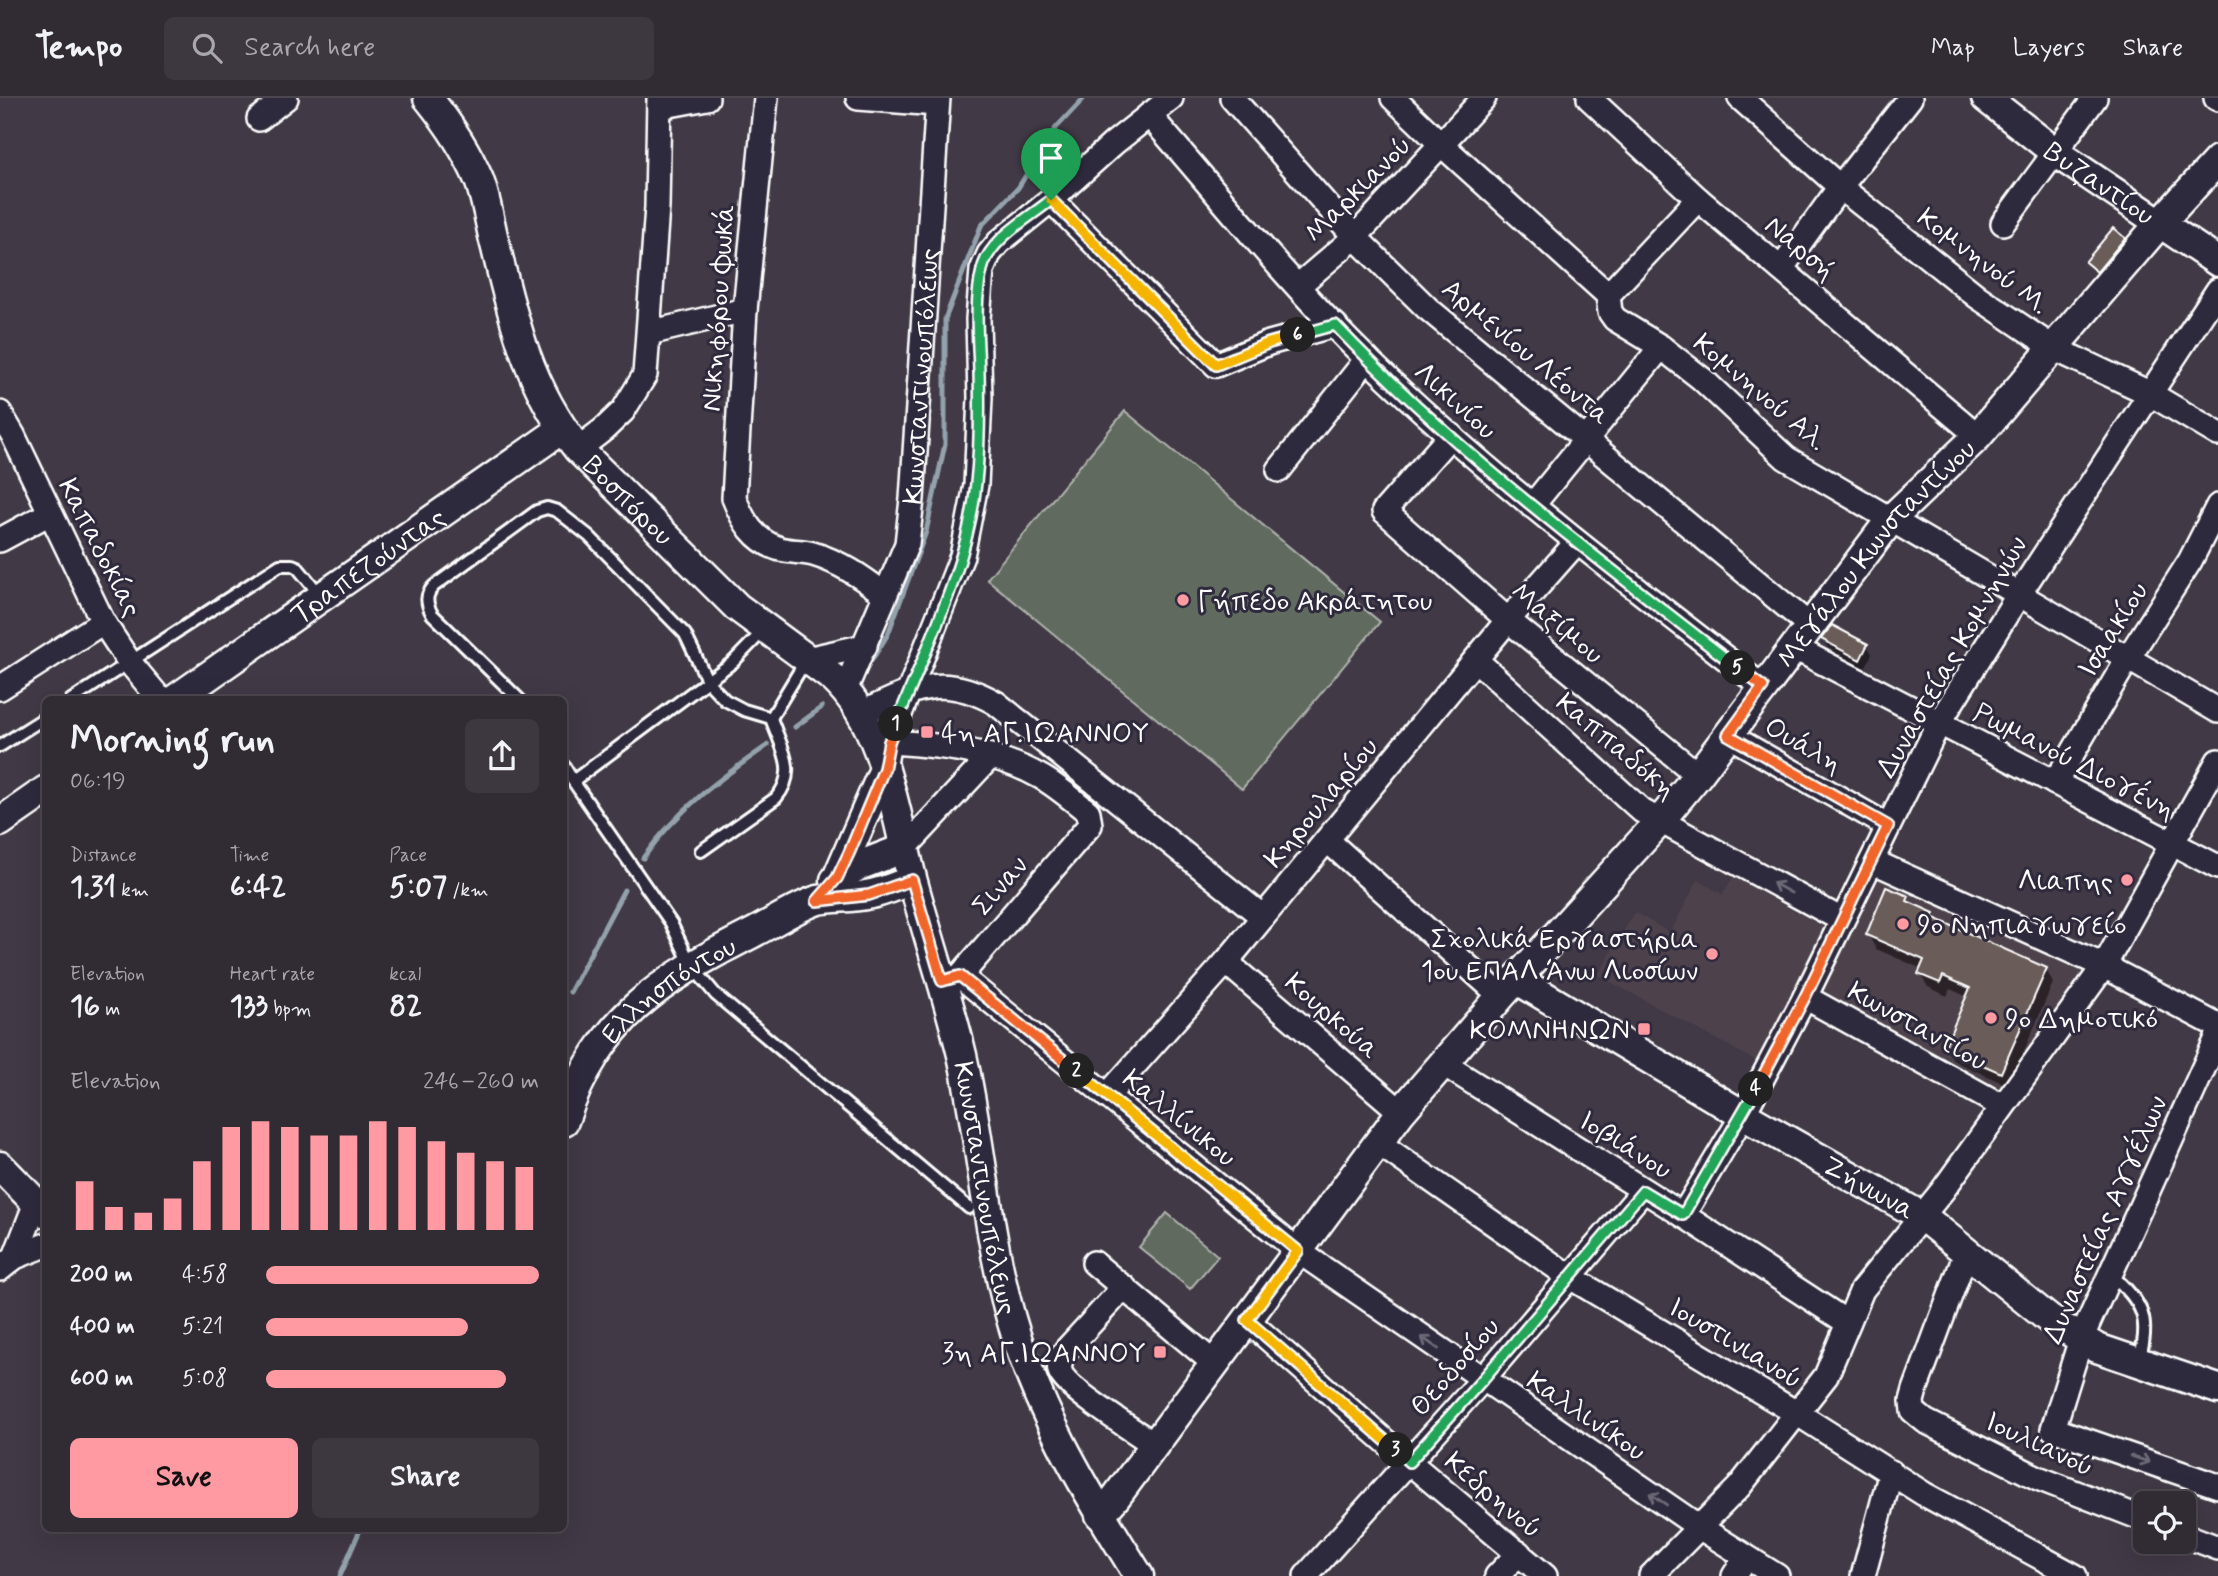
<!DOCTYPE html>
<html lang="en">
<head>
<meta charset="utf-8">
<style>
	body { margin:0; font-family:Mynerve,sans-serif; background:#3d3740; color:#f1f3f6; height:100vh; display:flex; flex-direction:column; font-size:26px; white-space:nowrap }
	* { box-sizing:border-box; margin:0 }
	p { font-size:23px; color:#a8a7ac }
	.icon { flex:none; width:38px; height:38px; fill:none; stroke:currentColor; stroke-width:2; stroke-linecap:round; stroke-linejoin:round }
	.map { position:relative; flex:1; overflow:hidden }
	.panel { position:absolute; left:42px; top:598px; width:525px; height:836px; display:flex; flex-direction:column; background:#312b34; border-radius:10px; box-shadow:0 7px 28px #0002,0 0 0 2px #4c474f }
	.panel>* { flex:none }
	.buttons { position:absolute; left:2133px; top:1393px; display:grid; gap:14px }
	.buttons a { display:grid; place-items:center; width:63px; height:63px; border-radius:10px; background:#312b34; box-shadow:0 7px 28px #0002,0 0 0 2px #4c474f; font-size:35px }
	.pin { position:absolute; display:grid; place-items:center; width:60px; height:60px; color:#fff; margin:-72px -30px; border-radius:50% 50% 50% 0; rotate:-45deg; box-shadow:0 0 7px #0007 }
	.pin .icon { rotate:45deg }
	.km { position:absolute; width:35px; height:35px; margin:-18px; border-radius:50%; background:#222; color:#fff; font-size:19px; line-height:35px; text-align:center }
	.round { display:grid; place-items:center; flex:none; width:74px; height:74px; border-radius:10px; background:#3d3740 }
	.summary { display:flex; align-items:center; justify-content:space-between; height:119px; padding:0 28px }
	h1 { font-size:38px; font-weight:800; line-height:52px }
	.metrics { display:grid; grid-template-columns:repeat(3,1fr); gap:10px; height:119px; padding:7px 28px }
	.metrics div { display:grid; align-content:center }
	.metrics b { font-size:30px; font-weight:800 }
	.metrics small { font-size:19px; font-weight:400 }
	.metrics p { font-size:19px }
	.chart { height:196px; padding:14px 28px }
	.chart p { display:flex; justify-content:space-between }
	.chart svg { width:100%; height:126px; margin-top:7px; stroke:#ff9aa2; stroke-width:6 }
	.primary-button { display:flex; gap:14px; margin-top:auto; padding:14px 28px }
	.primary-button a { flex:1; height:80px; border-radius:10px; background:#ff9aa2; color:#111; font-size:28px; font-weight:800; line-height:80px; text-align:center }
	.primary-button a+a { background:#3d3740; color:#f1f3f6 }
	ul { padding:0 28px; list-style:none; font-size:23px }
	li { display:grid; grid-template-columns:112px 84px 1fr; align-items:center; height:52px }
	li i { height:18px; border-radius:9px; background:#ff9aa2 }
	header { display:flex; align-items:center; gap:42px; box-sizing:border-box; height:98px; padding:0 35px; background:#312b34; border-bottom:2px solid #4c474f }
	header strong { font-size:33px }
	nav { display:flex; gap:38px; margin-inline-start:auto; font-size:24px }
	.search { width:490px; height:63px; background:#3d3740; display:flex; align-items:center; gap:18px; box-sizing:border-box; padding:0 24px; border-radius:10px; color:#a8a7ac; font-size:26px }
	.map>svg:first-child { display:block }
	.built { fill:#4d434b }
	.green { fill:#616a5e; stroke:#b0b4ae; stroke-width:2 }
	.shadow { fill:#0007 }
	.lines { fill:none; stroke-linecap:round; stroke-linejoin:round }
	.stream { stroke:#93a2ac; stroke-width:5 }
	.building { fill:#6a5b58; stroke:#fff; stroke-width:2 }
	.service-casing { stroke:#fff; stroke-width:16 }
	.minor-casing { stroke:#fff; stroke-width:28 }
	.tertiary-casing { stroke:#fff; stroke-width:33 }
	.service { stroke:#2f2a3d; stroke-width:10 }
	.minor { stroke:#2f2a3d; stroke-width:23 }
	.tertiary { stroke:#2f2a3d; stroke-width:28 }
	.oneway { stroke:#6d6a77 }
	.split-1-casing { stroke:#fff; stroke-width:14 }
	.split-2-casing { stroke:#fff; stroke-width:14 }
	.split-3-casing { stroke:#fff; stroke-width:14 }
	.split-4-casing { stroke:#fff; stroke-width:14 }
	.split-5-casing { stroke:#fff; stroke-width:14 }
	.split-6-casing { stroke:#fff; stroke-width:14 }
	.split-7-casing { stroke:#fff; stroke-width:14 }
	.split-1 { stroke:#22a559; stroke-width:9 }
	.split-2 { stroke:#f0652b; stroke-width:9 }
	.split-3 { stroke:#f5b400; stroke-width:9 }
	.split-4 { stroke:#22a559; stroke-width:9 }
	.split-5 { stroke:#f0652b; stroke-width:9 }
	.split-6 { stroke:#22a559; stroke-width:9 }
	.split-7 { stroke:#f5b400; stroke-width:9 }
	.poi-dot { fill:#ff9aa2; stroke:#2f2a3d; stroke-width:2.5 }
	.labels { text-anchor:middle; stroke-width:6; stroke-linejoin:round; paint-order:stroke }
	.street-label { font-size:28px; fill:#fff; stroke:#2f2a3d }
	.poi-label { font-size:28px; fill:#fff; stroke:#2f2a3d; text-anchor:start }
</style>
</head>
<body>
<header>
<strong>Tempo</strong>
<div class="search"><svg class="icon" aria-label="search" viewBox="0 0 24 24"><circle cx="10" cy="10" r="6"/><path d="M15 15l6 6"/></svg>Search here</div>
<nav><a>Map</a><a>Layers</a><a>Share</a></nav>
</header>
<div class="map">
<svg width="2218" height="1478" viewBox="0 0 2218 1478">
	<rect width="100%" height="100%" fill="#413945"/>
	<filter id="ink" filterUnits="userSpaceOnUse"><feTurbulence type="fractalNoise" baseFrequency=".0143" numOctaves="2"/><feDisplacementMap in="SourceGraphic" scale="14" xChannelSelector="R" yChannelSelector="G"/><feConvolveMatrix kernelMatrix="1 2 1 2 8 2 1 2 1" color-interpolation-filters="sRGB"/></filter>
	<g filter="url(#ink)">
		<g class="built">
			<path d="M1879 777 2089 868 1996 994 1820 897Z"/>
			<path d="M1733 779 1826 831 1760 965 1598 877 1635 814 1670 835 1698 782 1723 797Z"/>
		</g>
		<g class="green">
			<path d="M1125 313 1380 524 1242 691 987 481Z"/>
			<path d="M1167 1115 1218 1158 1190 1191 1139 1149Z"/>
		</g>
		<g class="shadow">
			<path d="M2124 141 2128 148 2101 180 2087 164Z"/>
			<path d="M1823 541 1867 547 1872 556 1865 570 1828 550Z"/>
			<path d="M1908 800 1912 807 1933 816 1937 824 2046 871 2053 885 2009 988 1954 963 1946 950 1968 899 1950 891 1947 898 1928 889 1920 876 1922 871 1876 851 1868 837Z"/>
		</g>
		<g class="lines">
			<g class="stream">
				<path d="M865 570 875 557 888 536 926 434 945 346V221L981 128 1018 90 1055 31 1084 0"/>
				<path d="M795 629 822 609"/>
				<path d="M643 760C678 711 719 681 768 647"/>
				<path d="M570 894 624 792"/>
				<path d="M340 1478 360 1432"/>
			</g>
		</g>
		<g class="building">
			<path d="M2113 130 2125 140 2097 174 2085 164Z"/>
			<path d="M1832 527 1868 546 1860 562 1821 541Z"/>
			<path d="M1886 789 1909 798 1907 803 1934 815 1932 819 2047 870 2001 975 1944 950 1970 890 1943 878 1940 885 1918 876 1924 862 1866 837Z"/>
		</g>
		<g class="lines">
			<g class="service-casing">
				<g id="service">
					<path d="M765 531 733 564 573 683 671 825 691 867 716 897 969 1110"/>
					<path d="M71 602 280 467H292L297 469 321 498"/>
					<path d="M520 602 432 516C426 505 425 497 434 488L537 413 547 410 557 413 589 438 685 536 708 584 725 602 744 612 771 620 806 562"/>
					<path d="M0 648 46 619"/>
					<path d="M564 668 573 683"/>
					<path d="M701 753 776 700C799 673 781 650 771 620"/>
					<path d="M2110 1176C2143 1203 2152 1223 2138 1264"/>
				</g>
			</g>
			<g class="minor-casing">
				<g id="minor">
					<path d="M766 0 745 212 734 400C743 423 754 443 780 451 791 454 802 453 813 456 840 464 862 479 884 496"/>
					<path d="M858 0 937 6"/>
					<path d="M1232 0 1355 139 1427 210 1809 527"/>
					<path d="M1393 0 1442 47 1608 197 1610 214 1615 221 1661 249 1702 281 1786 360 2218 613"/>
					<path d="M1589 0 1698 101 1978 338"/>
					<path d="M1740 0 1840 89 1978 199 2055 251 2149 295 2218 336"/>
					<path d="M2216 0 2218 1"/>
					<path d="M659 9 707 0"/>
					<path d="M1149 17C1221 99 1289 186 1368 262 1491 381 1627 484 1763 589"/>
					<path d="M259 21 286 0"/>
					<path d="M1051 102 1216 267 1269 245 1335 227"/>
					<path d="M2003 125 2095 0"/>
					<path d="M1781 171 1840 89 1910 0"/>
					<path d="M1298 188 1355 139 1484 0"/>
					<path d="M1608 197 1698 101"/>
					<path d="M649 235 745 212"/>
					<path d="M0 315 13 337 103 524 130 565 161 602"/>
					<path d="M1451 337 1384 413 1508 522 1698 677"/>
					<path d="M578 351 603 332 623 313 645 277 657 109 659 0"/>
					<path d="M1279 372 1367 261"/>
					<path d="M1532 408 1661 249"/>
					<path d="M0 442 50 415"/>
					<path d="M1793 549 2218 769"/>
					<path d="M807 561 865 548"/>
					<path d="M1476 562 1642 713 1842 822"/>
					<path d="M0 590 103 524"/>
					<path id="s1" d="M845 592 907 446 912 401 938 0"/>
					<path d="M862 615C914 591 941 574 996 605L1263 819"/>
					<path d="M1728 637 1888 728"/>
					<path d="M889 644C941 647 995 653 1041 679 1057 688 1073 702 1088 714L1090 727 960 878 945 882"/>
					<path d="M884 671 889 644 962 458 976 387 980 300 978 221 982 172 989 156 999 144 1051 102 1114 45 1171 0"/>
					<path d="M2055 685 2128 560 2190 463 2218 408"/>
					<path d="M1327 742 1501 898"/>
					<path d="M905 750 991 658"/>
					<path d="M1872 763 2104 868 2218 928"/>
					<path d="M1226 864 1401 1014"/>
					<path d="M960 878 1298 1153 1699 1429 1777 1478"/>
					<path d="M1805 899 2002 1008"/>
					<path d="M2218 938 2081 1241 2053 1331 2218 1388"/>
					<path d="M1442 965 1683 1117 1848 1225"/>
					<path d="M1107 998 1226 864 1508 522 1576 445"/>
					<path d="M1377 1044 1570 1179 1798 1316 1924 1396 2075 1478"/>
					<path d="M1683 1117 1743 1017 1805 899 1939 625 2019 496 2218 192"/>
					<path d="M1966 1155 1915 1292 1912 1303 1913 1313 1925 1323 2038 1380 2146 1422"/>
					<path d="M15 1159 36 1105"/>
					<path d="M1094 1165 1215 1266"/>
					<path d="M0 1171 15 1159 46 1147"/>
					<path d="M1124 1189 1066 1252C1062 1259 1058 1265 1060 1273 1064 1289 1137 1335 1155 1347"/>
					<path d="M1247 1222 1409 1364 1545 1478"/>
					<path d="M2184 1437 2218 1450"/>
					<path d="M1306 1478 1483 1281 1643 1093"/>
					<path d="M1497 1478 1519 1455"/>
					<path d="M1651 1478 1739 1389 1826 1278 1862 1192 1943 1092 2104 868 2218 663"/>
					<path d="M1734 1478 1746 1459"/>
					<path d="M1863 1478 1891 1374"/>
				</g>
			</g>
			<g class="tertiary-casing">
				<g id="tertiary">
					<path id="s2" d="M428 0C449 26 466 51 479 82 487 103 490 128 496 150 513 222 530 292 578 351L737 509 833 580C886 629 895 717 913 784 929 842 948 899 962 957 980 1038 986 1122 1006 1202 1031 1303 1085 1392 1139 1478"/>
					<path id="s3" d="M1986 0 2056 55 2218 164"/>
					<path id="s4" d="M174 602 562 331"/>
					<path d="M0 724 46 692"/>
					<path d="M837 780 884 671"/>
					<path d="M835 782 858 768 905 750"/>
					<path id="s5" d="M1516 881 1743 1017 1923 1119 2049 1221 2097 1250 2218 1291"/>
					<path id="s6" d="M564 1023C599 920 659 883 751 836 769 827 800 807 818 802 834 799 851 800 866 797 882 795 898 787 912 782"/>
					<path d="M0 1068 46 1115"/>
					<path id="s7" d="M1100 1417 1116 1399 1401 1014 1501 898 1660 723 1698 677 1891 421 1978 338 2160 125 2218 62"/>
				</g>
			</g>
			<use href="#service" class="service"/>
			<use href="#minor" class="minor"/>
			<use href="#tertiary" class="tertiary"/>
		</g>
		<defs><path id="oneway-shaft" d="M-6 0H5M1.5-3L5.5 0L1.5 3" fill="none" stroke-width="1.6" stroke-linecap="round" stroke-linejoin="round" transform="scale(1.75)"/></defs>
		<g class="oneway">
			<use href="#oneway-shaft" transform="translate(1782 790) rotate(-151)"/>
			<use href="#oneway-shaft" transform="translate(1430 1245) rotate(-145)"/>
			<use href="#oneway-shaft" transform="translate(2140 1361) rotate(19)"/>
			<use href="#oneway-shaft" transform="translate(1658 1401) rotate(-146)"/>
		</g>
	</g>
	<g class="lines" filter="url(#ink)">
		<g class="split-1-casing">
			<path id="split-1" d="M896 626C926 551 969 465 976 385 980 348 980 310 979 273 978 241 974 204 982 172 989 141 1028 121 1051 102"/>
		</g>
		<g class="split-2-casing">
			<path id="split-2" d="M896 626 889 644 884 671 849 755 837 780 817 803 869 797 912 782 942 883 960 878 1077 973"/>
		</g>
		<g class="split-3-casing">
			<path id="split-3" d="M1077 973 1298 1153 1247 1222 1396 1352"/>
		</g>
		<g class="split-4-casing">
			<path id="split-4" d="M1396 1352 1409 1364 1483 1281 1643 1093 1683 1117 1756 991"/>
		</g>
		<g class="split-5-casing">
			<path id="split-5" d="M1738 570 1763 589 1728 637 1888 728 1805 899 1756 991"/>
		</g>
		<g class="split-6-casing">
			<path id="split-6" d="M1298 237 1335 227C1456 355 1599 462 1738 570"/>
		</g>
		<g class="split-7-casing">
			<path id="split-7" d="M1051 102 1216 267 1269 245 1298 237"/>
		</g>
		<use href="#split-1" class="split-1"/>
		<use href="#split-2" class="split-2"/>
		<use href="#split-3" class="split-3"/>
		<use href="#split-4" class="split-4"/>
		<use href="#split-5" class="split-5"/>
		<use href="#split-6" class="split-6"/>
		<use href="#split-7" class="split-7"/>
	</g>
	<g class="poi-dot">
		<circle cx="1183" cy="502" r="7"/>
		<rect x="920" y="627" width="14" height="14" rx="3.5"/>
		<circle cx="2127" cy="782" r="7"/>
		<circle cx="1903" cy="826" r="7"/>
		<circle cx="1712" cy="856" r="7"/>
		<circle cx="1991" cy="920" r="7"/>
		<rect x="1637" y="924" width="14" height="14" rx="3.5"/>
		<rect x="1153" y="1247" width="14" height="14" rx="3.5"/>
	</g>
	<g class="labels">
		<g class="street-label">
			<text dy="10" stroke="none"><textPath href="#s3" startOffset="142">Βυζαντίου</textPath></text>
			<text transform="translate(1357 90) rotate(-45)" y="10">Μαρκιανού</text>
			<text transform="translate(1801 149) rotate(40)" y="10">Ναρσή</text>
			<text transform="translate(1984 162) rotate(37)" y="10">Κομνηνού Μ.</text>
			<text transform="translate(717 210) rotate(-86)" y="10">Νικηφόρου Φωκά</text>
			<text transform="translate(1527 253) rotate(40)" y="10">Αρμενίου Λέοντα</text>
			<text dy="10" stroke="none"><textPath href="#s1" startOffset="327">Κωνσταντινουπόλεως</textPath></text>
			<text transform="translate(1761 293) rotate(40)" y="10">Κομνηνού Αλ.</text>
			<text transform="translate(1456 302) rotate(42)" y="10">Λικινίου</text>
			<text dy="10" stroke="none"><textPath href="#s2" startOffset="458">Βοσπόρου</textPath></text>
			<text transform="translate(101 449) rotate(63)" y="10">Καπαδοκίας</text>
			<text dy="10" stroke="none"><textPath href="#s7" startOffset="1237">Μεγάλου Κωνσταντίνου</textPath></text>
			<text dy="10" stroke="none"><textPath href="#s4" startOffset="236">Τραπεζούντας</textPath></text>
			<text transform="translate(1558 524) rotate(40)" y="10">Μαξίμου</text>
			<text transform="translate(2112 531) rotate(-58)" y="10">Ισαακίου</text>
			<text transform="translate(1951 558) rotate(-60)" y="10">Δυναστείας Κομνηνών</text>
			<text transform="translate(1804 646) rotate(30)" y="10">Ουάλη</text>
			<text transform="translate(1617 647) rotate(40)" y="10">Καππαδόκη</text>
			<text transform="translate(2075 662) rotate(27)" y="10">Ρωμανού Διογένη</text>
			<text transform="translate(1320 704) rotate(-50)" y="10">Κηρουλαρίου</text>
			<text transform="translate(999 787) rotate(-49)" y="10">Σιναν</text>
			<text dy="10" stroke="none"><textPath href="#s6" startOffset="173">Ελλησπόντου</textPath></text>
			<text transform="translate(1333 917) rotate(41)" y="10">Κουρκούα</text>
			<text transform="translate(1918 927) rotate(29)" y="10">Κωνσταντίου</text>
			<text transform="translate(1180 1019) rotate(39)" y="10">Καλλίνικου</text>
			<text transform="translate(1626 1046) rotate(32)" y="10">Ιοβιάνου</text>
			<text dy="10" stroke="none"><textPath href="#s5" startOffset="410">Ζήνωνα</textPath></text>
			<text dy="10" stroke="none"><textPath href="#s2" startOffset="1267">Κωνσταντινουπόλεως</textPath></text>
			<text transform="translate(2104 1121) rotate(-66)" y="10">Δυναστείας Αγγέλων</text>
			<text transform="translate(1736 1244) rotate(31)" y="10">Ιουστινιανού</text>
			<text transform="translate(1454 1268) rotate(-49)" y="10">Θεοδοσίου</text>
			<text transform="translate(1587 1317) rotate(34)" y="10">Καλλινίκου</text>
			<text transform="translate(2040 1345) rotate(25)" y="10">Ιουλιανού</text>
			<text transform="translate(1494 1396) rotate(40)" y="10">Κεδρηνού</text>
		</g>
		<g class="poi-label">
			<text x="1197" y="512">Γήπεδο Ακράτητου</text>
			<text x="941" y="644">4η ΑΓ.ΙΩΑΝΝΟΥ</text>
			<text x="2113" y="792" text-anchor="end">Λιαπης</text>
			<text x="1917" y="836">9ο Νηπιαγωγείο</text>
			<text x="1698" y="850" text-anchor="end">Σχολικά Εργαστήρια<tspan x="1698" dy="32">1ου ΕΠΑΛ Άνω Λιοσίων</tspan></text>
			<text x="2005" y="930">9ο Δημοτικό</text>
			<text x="1630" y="941" text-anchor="end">ΚΟΜΝΗΝΩΝ</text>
			<text x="1146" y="1264" text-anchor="end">3η ΑΓ.ΙΩΑΝΝΟΥ</text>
		</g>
	</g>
</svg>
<div class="buttons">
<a><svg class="icon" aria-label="locate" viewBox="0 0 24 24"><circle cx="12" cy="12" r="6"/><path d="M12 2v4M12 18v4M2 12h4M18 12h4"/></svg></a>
</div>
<div class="pin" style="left:1051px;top:102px;background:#1e9e55"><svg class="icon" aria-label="arrive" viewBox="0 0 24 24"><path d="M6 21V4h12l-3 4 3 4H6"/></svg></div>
<b class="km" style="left:896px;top:626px">1</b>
<b class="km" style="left:1077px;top:973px">2</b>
<b class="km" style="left:1396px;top:1352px">3</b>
<b class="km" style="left:1756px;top:991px">4</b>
<b class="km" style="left:1738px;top:570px">5</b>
<b class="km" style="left:1298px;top:237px">6</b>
<section class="panel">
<div class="summary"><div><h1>Morning run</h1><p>06:19</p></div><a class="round"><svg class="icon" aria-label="share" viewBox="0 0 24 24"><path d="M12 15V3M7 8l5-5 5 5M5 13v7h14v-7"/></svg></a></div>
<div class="metrics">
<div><p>Distance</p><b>1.31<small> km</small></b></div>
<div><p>Time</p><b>6:42</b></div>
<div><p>Pace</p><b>5:07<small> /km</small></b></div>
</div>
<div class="metrics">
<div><p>Elevation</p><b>16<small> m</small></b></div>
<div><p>Heart rate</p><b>133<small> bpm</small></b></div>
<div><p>kcal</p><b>82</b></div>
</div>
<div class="chart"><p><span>Elevation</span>246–260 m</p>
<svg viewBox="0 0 160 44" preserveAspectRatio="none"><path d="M5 44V27M15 44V36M25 44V38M35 44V33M45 44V20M55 44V8M65 44V6M75 44V8M85 44V11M95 44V11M105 44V6M115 44V8M125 44V13M135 44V17M145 44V20M155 44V22"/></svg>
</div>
<ul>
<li><b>200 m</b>4:58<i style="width:100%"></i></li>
<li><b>400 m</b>5:21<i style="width:74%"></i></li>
<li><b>600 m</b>5:08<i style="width:88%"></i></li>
</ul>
<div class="primary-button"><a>Save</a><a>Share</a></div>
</section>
</div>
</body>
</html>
